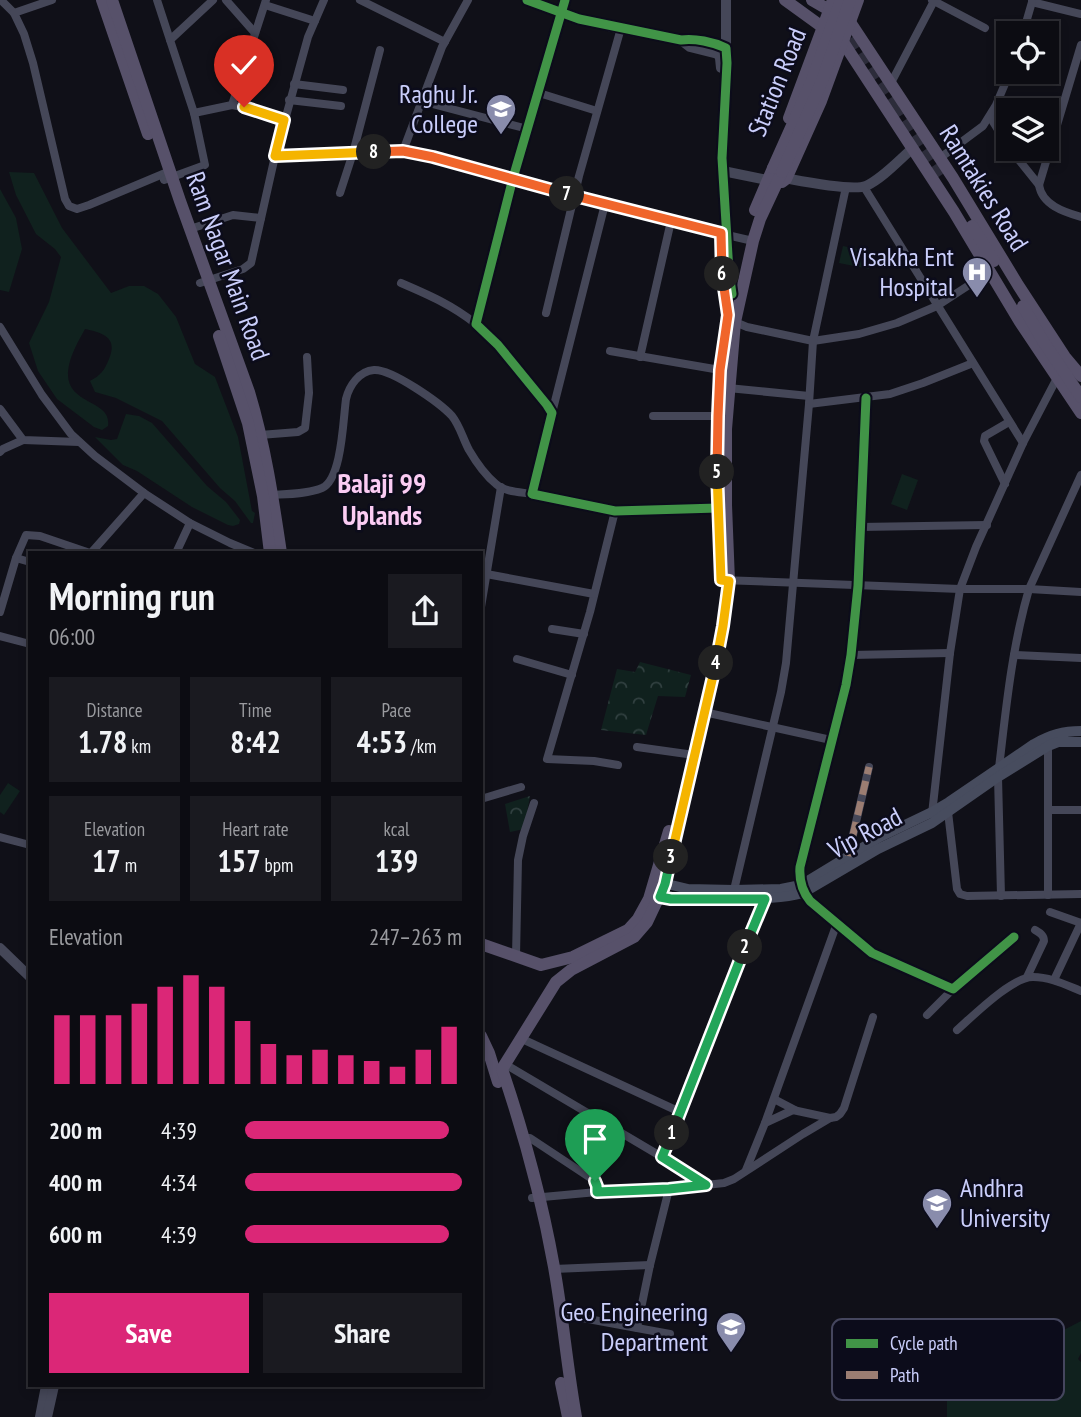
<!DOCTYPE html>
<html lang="en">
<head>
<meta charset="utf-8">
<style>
	body { margin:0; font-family:"PT Sans Narrow",sans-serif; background:#1a1a20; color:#f1f3f6; height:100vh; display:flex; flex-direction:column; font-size:26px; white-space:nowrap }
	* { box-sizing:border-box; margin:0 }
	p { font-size:23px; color:#9a9b9f }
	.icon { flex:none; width:38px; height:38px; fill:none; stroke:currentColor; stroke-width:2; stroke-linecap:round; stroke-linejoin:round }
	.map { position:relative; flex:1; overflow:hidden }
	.panel { position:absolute; left:28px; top:551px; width:455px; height:836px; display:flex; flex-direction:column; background:#0c0c12; border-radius:0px; box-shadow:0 4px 10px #0003,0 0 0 2px #2c2c32 }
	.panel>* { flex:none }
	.controls { position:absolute; left:996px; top:21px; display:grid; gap:14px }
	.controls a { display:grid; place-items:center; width:63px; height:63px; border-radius:0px; background:#0c0c12; box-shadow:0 4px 10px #0003,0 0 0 2px #2c2c32; font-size:35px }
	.pin { position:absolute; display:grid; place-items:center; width:60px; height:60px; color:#fff; margin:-72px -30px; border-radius:50% 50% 50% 0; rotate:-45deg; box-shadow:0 0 7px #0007 }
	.pin .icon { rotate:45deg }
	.km { position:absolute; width:35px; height:35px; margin:-18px; border-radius:50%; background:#222; color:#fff; font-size:19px; line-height:35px; text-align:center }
	.round { display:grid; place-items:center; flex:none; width:74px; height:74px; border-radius:0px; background:#1a1a20 }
	.head { display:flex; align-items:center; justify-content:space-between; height:119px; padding:0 21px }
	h1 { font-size:38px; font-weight:800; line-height:52px }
	.stats { display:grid; grid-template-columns:repeat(3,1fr); gap:10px; height:119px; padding:7px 21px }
	.stats div { display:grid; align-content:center; border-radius:0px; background:#1a1a20; text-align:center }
	.stats b { font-size:30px; font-weight:800 }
	.stats small { font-size:19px; font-weight:400 }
	.stats p { font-size:19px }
	.chart { height:196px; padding:14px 21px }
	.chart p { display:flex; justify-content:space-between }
	.chart svg { width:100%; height:126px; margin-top:7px; stroke:#db2777; stroke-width:6 }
	.button { display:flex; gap:14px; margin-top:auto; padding:14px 21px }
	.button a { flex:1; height:80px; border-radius:0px; background:#db2777; color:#fff; font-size:28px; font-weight:800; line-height:80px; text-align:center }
	.button a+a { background:#1a1a20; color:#f1f3f6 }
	ul { padding:0 21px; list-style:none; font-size:23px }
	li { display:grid; grid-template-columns:112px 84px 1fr; align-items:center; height:52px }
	li i { height:18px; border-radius:9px; background:#db2777 }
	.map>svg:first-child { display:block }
	.grass { fill:#10211e }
	.park { fill:url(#park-crowns) }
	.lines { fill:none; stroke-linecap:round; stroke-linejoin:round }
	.primary-tunnel { stroke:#2c2c3a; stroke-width:12; stroke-dasharray:12 6; stroke-linecap:butt }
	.minor { stroke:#454758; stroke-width:8 }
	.tertiary { stroke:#454758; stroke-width:10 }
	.secondary { stroke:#474c5e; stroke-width:10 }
	.primary { stroke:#57516a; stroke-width:12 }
	.primary-bridge { stroke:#57516a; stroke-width:12 }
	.quiet { stroke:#9b7d72; stroke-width:7; stroke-dasharray:14 7; stroke-linecap:butt }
	.cycleway-casing { stroke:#0c0c1b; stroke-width:13 }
	.cycleway { stroke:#419447; stroke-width:9 }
	.split-1-casing { stroke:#fff; stroke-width:14 }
	.split-2-casing { stroke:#fff; stroke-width:14 }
	.split-3-casing { stroke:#fff; stroke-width:14 }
	.split-4-casing { stroke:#fff; stroke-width:14 }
	.split-5-casing { stroke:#fff; stroke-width:14 }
	.split-6-casing { stroke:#fff; stroke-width:14 }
	.split-7-casing { stroke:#fff; stroke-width:14 }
	.split-8-casing { stroke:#fff; stroke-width:14 }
	.split-9-casing { stroke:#fff; stroke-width:14 }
	.split-1 { stroke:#22a559; stroke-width:9 }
	.split-2 { stroke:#22a559; stroke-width:9 }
	.split-3 { stroke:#22a559; stroke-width:9 }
	.split-4 { stroke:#f5b400; stroke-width:9 }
	.split-5 { stroke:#f5b400; stroke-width:9 }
	.split-6 { stroke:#f0652b; stroke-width:9 }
	.split-7 { stroke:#f0652b; stroke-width:9 }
	.split-8 { stroke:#f0652b; stroke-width:9 }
	.split-9 { stroke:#f5b400; stroke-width:9 }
	.labels { text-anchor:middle; stroke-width:5; stroke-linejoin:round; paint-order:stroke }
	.street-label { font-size:26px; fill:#cacefb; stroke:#0c0c1b }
	.poi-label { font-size:26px; fill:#cacefb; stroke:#0c0c1b; text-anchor:end }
	.neighbourhood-label { font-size:28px; font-weight:bold; fill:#fbccf3; stroke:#0c0c1b }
	.key { fill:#0c0c1b; stroke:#45465e; stroke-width:2 }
	.key-label { font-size:19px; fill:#cacefb }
</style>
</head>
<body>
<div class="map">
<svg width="1081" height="1417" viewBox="0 0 1081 1417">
	<defs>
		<pattern id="park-crowns" width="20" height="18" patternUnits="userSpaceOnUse" patternTransform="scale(1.75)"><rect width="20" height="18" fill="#10211e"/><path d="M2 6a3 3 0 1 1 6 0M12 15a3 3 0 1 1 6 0" fill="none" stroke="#314040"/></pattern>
	</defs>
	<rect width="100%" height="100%" fill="#101018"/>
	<g class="grass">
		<path d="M9 172 34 173 62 228 111 293 129 286H144L158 294 176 317 195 364 215 377 238 437 252 511 255 513 253 523H251L235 501 220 488 162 421 116 398 95 392 90 381C101 375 104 371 109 359 118 337 103 333 85 329 78 342 69 357 68 372 66 406 112 399 108 426L102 430 94 427 57 399 38 371 29 343 49 302 61 257 55 249 36 234 16 195Z"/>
		<path d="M0 189 16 218 22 249 9 292 0 290Z"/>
		<path d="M843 246 872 252 869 269 839 263Z"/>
		<path d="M126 414 139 416 152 423 207 486 226 502 240 520 239 524 233 526 228 525 192 507 137 471 123 465 95 437 111 440 117 439Z"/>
		<path d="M902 474 918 480 907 510 891 504Z"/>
		<path d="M8 783 20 791 4 815 0 812V795Z"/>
		<path d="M1081 1321V1353L1078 1359 1081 1362V1417H947V1394L980 1339 1047 1325 1056 1334Z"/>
	</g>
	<g class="park">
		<path d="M640 662 691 675 685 697 658 696 646 735 601 730 617 669 635 672Z"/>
		<path d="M530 796 524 829 510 832 505 804Z"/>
	</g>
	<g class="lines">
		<g class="primary-tunnel">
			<path d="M839 25 845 29 857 45 899 110"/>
			<path d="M892 107 940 179"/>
		</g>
		<g class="minor">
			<path d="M1 0 14 13"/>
			<path d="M52 0 14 13 24 34 33 63 65 199 69 206 77 209 89 205 170 171"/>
			<path d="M157 0 170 40"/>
			<path d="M226 0 255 33"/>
			<path d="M266 0 232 105 253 109 284 120"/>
			<path d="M360 0 445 42"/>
			<path d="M527 0 563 12"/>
			<path d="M932 0 985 28"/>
			<path d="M1032 0V2L1081 14"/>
			<path d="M265 5 315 21"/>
			<path d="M1023 33 1032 2"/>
			<path d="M1081 45 1039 185C1042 205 1064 212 1081 217"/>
			<path d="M891 83 934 1"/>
			<path d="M294 84 343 90"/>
			<path d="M539 93 597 111"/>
			<path d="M289 100 341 106"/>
			<path d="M421 101 528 129"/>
			<path d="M194 113 232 105"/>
			<path d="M990 117 1008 146"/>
			<path d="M1010 149 1039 185"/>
			<path d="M403 151 442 47 468 0"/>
			<path d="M275 156 308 37 324 0"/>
			<path d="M940 158 983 126 996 105 1010 72"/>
			<path d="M164 180 205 165 194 113 170 40 213 0"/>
			<path d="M864 187 1023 443"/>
			<path d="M340 193 353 153 403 151 433 157 721 233"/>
			<path d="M190 229 233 215 261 218"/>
			<path d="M727 235 753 241"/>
			<path d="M200 283 243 269 251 263 275 156 353 153 380 50"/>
			<path d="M401 283C429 295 452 305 476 324"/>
			<path d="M546 313 579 176 621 28"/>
			<path d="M735 322 747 327 813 341 859 334 897 323 937 306 989 272"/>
			<path d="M0 327 42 395 71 434 95 456 144 493 190 523 230 543 254 553"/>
			<path d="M610 351 720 370"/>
			<path d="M640 357 671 221"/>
			<path d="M728 388 809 396"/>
			<path d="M866 398 858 586 851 655 846 685 800 867C799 880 802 891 810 901L872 953 953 989 1014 937"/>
			<path d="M809 404 890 394 923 383 973 363"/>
			<path d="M0 409 23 440 79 442"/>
			<path d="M552 413 605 204"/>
			<path d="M653 416H718"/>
			<path d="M260 435 298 432 305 428 309 393 307 357"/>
			<path d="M0 452 3 449 23 440"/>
			<path d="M1005 484 984 441 985 436 1009 422"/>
			<path d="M272 495C288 494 307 494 322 488 342 479 343 420 346 399 349 386 359 371 374 370 392 369 440 403 452 416 460 426 463 439 469 450 476 462 485 475 496 484 505 492 520 492 532 494"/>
			<path d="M615 511 590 612 547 759 594 761 618 765"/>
			<path d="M859 527 987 525"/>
			<path d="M91 553 144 493"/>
			<path d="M176 553 190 523"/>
			<path d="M16 558 30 562"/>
			<path d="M481 573 594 594"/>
			<path d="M721 580 960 589H1029L1081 592"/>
			<path d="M481 607 501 487"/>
			<path d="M0 612 16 558 26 535 40 536 90 553"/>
			<path d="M552 629 584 634"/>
			<path d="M0 636 30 644"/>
			<path d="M851 655 950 653"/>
			<path d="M1014 655 1081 658"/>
			<path d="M517 659 572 675"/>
			<path d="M704 712 831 740"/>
			<path d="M637 747 687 754"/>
			<path d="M999 768C1006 708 1012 647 1029 589L1081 475"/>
			<path d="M998 777 1001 896"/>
			<path d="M481 799 521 787"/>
			<path d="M1048 810H1081"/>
			<path d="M948 812 957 889 960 894 967 896 1081 894"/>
			<path d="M932 814 950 653 960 589 976 547 1023 443 1057 378"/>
			<path d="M0 837 30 845"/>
			<path d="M848 856 869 767"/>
			<path d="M734 890 781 692 786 663 809 404 813 341 846 187"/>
			<path d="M1048 895V746"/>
			<path d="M1050 912 1081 923"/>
			<path d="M516 956 518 860 523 836 534 803"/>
			<path d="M1027 977 1044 941C1044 935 1040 933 1035 930"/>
			<path d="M1054 980 1081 923"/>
			<path d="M927 1015 953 989"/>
			<path d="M957 1030C974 1015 1012 977 1033 977 1050 977 1066 985 1081 991"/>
			<path d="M520 1038 680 1112"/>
			<path d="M505 1064 662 1157"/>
			<path d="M774 1099 795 1110"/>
			<path d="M765 1123 837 923"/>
			<path d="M524 1138H530L595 1181 597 1186V1192"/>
			<path d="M746 1170 765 1123 793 1110 830 1118"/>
			<path d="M706 1185 724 1183 734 1179 803 1134 830 1118 836 1117 840 1114 844 1108 873 1017"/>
			<path d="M669 1189 706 1185 662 1157 765 899"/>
			<path d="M532 1198 597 1192 669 1189 650 1265 637 1328 561 1314"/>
			<path d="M554 1269 650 1265"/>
			<path d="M637 1328 670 1334"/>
		</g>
		<g class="tertiary">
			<path d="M565 0 513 178 476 324 498 345 547 405 552 413 532 494 615 511 718 508"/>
			<path d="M563 12C599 27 642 32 681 40 695 38 713 42 726 48L727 63 722 158 729 272 732 294"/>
			<path d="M681 40 690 47 718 54 720 58 721 68"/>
			<path d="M726 48V0"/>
			<path d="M723 171 767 180"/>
			<path d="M790 179C806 182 853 191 866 186 883 178 899 160 913 148"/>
			<path d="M722 272 728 315"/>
			<path d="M0 948 30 977"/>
			<path d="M40 1417 46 1386"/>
			<path d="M47 1417 54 1386"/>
		</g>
		<g class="secondary">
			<path d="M659 882 688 889 734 890 781 889 801 885 880 837 932 812 949 802 1034 744C1050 735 1063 731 1081 731"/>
			<path d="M654 896C677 902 702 899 726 898 752 898 778 900 803 893L878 849 932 823 998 777 1048 746 1058 742H1081"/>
		</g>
		<g class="primary">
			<path d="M102 0 148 134"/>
			<path d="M112 0 180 201 249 392C265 445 273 499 281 553"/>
			<path d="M785 0 843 42 954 212 1020 322 1081 413"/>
			<path d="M812 0 850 22 953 178 1018 285 1065 357 1081 376"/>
			<path d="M789 118 833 0"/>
			<path d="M782 182 786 179 821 101 858 0"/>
			<path d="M755 210 773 168"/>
			<path d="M972 226 994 261"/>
			<path d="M1023 306 1043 341 1081 397"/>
			<path d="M219 336 248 423 263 496 270 553"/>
			<path d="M718 496C717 441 718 387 726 333"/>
			<path d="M481 944 541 965 573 957 628 930 638 919 649 899 669 831"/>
			<path d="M481 1036 489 1053 498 1082"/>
			<path d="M561 1383 568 1417"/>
			<path d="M576 1417C567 1367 563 1317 554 1267 542 1200 524 1134 502 1069L556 982 571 970 634 937 647 922 665 884 717 659 726 605 729 581 726 505V429L735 322 753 241 760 219 782 172"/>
		</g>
		<g class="primary-bridge">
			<path d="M773 168 811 83 841 0"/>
			<path d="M782 172 822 81 850 0"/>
		</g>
		<path class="quiet" d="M848 856 869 767"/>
		<g class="cycleway-casing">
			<g id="cycleway">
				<path d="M527 0 579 19 681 40C695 38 713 42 726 48L727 63 722 158 729 272 732 294"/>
				<path d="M565 0 513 178 476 324 498 345 547 405 552 413 532 494 615 511 718 508"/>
				<path d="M866 398 858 586 851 655 846 685 800 867C799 880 802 891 810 901L872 953 953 989 1014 937"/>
			</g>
		</g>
		<use href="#cycleway" class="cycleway"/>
	</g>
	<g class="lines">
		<g class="split-1-casing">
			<path id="split-1" d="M595 1181 597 1186V1192L669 1189 706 1185 662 1157 672 1133"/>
		</g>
		<g class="split-2-casing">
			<path id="split-2" d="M672 1133 745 947"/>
		</g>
		<g class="split-3-casing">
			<path id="split-3" d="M671 857 665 884 660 897 671 899H765L745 947"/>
		</g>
		<g class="split-4-casing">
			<path id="split-4" d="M671 857 716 663"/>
		</g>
		<g class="split-5-casing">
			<path id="split-5" d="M716 663 723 626 729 581 721 580 717 472"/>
		</g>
		<g class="split-6-casing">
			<path id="split-6" d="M717 472 718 416 720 370 728 315 722 274"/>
		</g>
		<g class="split-7-casing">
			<path id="split-7" d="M567 194 721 233 722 274"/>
		</g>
		<g class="split-8-casing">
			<path id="split-8" d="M374 152 403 151 433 157 567 194"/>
		</g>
		<g class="split-9-casing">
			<path id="split-9" d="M244 107 284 120 275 156 374 152"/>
		</g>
		<use href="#split-1" class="split-1"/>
		<use href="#split-2" class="split-2"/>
		<use href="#split-3" class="split-3"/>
		<use href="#split-4" class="split-4"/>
		<use href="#split-5" class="split-5"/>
		<use href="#split-6" class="split-6"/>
		<use href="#split-7" class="split-7"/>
		<use href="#split-8" class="split-8"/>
		<use href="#split-9" class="split-9"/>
	</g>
	<defs>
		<g id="university-pin" transform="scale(1.575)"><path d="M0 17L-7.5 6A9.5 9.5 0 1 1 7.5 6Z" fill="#898cac" stroke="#0c0c1b"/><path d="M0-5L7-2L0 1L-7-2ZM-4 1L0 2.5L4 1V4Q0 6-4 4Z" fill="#fff"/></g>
		<g id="hospital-pin" transform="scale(1.575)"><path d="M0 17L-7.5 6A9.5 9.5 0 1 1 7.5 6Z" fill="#898cac" stroke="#0c0c1b"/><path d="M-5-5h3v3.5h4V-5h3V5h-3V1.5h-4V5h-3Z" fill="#fff"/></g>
	</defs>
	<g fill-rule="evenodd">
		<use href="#university-pin" x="501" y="109"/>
		<use href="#hospital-pin" x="977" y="272"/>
		<use href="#university-pin" x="937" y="1203"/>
		<use href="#university-pin" x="731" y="1327"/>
	</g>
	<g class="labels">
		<g class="street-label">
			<text transform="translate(777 82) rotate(-68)" y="9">Station Road</text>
			<text transform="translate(984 188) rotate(58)" y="9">Ramtakies Road</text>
			<text transform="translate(228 266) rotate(70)" y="9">Ram Nagar Main Road</text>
			<text transform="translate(865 833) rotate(-28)" y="9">Vip Road</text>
		</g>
		<g class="poi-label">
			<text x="478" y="103">Raghu Jr.<tspan x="478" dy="30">College</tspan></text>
			<text x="954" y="266">Visakha Ent<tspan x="954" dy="30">Hospital</tspan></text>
			<text x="960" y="1197" text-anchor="start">Andhra<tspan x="960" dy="30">University</tspan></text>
			<text x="708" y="1321">Geo Engineering<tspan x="708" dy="30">Department</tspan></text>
		</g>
		<g class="neighbourhood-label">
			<text x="382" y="493">Balaji 99<tspan x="382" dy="32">Uplands</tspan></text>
		</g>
	</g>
	<rect x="832" y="1319" width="232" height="81" rx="10" class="key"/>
	<rect x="846" y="1339" width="32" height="9" fill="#419447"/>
	<rect x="846" y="1371" width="32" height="8" fill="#9b7d72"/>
	<g class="key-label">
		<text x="890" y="1350">Cycle path</text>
		<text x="890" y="1382">Path</text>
	</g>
</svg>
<div class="controls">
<a><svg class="icon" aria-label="locate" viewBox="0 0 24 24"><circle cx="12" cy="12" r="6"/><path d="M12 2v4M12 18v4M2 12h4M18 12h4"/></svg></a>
<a><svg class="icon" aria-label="layers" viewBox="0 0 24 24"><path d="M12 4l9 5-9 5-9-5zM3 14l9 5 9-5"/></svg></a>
</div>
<div class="pin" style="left:595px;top:1181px;background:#1e9e55"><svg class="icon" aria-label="arrive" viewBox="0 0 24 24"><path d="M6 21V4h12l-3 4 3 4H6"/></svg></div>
<div class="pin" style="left:244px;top:107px;background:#d93025"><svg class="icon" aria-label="check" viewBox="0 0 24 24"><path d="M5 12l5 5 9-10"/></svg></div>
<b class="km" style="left:672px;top:1133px">1</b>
<b class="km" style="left:745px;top:947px">2</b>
<b class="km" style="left:671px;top:857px">3</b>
<b class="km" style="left:716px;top:663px">4</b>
<b class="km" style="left:717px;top:472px">5</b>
<b class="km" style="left:722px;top:274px">6</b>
<b class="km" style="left:567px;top:194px">7</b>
<b class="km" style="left:374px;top:152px">8</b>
<section class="panel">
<div class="head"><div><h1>Morning run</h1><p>06:00</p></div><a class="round"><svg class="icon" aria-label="share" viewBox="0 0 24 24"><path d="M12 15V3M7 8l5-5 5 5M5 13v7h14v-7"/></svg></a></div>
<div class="stats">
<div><p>Distance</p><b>1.78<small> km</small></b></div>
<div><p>Time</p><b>8:42</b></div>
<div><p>Pace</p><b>4:53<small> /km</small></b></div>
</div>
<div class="stats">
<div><p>Elevation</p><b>17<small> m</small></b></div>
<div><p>Heart rate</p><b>157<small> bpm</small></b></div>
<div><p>kcal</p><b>139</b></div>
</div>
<div class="chart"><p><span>Elevation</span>247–263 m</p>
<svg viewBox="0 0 160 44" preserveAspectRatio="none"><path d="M5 44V20M15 44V20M25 44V20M35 44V16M45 44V10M55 44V6M65 44V10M75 44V22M85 44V30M95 44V34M105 44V32M115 44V34M125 44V36M135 44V38M145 44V32M155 44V24"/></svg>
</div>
<ul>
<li><b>200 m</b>4:39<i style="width:94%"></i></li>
<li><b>400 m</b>4:34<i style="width:100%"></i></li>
<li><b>600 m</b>4:39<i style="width:94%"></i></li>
</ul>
<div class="button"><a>Save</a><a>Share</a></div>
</section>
</div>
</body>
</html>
